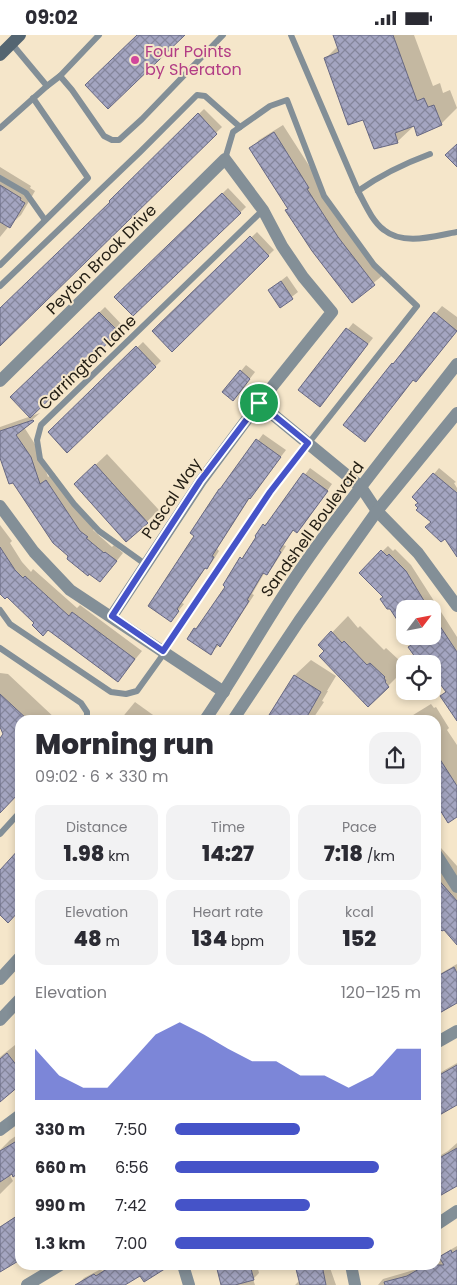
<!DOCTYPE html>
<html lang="en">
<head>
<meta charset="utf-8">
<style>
	body { margin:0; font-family:Poppins,sans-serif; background:#f2f2f3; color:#2b2b33; height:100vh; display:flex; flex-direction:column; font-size:19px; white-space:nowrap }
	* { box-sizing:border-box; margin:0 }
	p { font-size:16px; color:#7c7c81 }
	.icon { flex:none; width:28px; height:28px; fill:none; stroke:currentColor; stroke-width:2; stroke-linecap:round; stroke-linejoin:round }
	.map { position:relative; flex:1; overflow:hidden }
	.details { position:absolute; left:15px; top:680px; width:426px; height:555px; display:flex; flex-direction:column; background:#fff; border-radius:15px; box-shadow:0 2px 8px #0003 }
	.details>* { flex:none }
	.needle { width:32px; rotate:58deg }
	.fabs { position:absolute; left:396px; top:565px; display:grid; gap:10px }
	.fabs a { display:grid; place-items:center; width:45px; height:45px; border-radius:10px; background:#fff; box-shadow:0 2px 8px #0003; font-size:25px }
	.pin { position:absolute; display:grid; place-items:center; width:42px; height:42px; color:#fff; margin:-21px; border:2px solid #fff; border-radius:50%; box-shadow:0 1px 5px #0007 }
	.round { display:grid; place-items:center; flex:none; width:52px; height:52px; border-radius:15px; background:#f2f2f3 }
	.overview { display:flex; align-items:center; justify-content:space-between; height:85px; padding:0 20px }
	h1 { font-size:28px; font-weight:800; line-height:38px }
	.stats { display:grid; grid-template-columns:repeat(3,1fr); gap:8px; height:85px; padding:5px 20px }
	.stats div { display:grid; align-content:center; border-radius:12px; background:#f2f2f3; text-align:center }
	.stats b { font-size:21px; font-weight:800 }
	.stats small { font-size:14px; font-weight:400 }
	.stats p { font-size:14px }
	.chart { height:140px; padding:10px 20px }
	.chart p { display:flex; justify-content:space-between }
	.chart svg { width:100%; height:90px; margin-top:5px; fill:#4553c8; opacity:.7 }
	ul { padding:0 20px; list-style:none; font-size:16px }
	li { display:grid; grid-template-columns:80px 60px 1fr; align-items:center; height:38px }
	li i { height:12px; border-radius:6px; background:#4553c8 }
	.status { display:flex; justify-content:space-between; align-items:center; height:35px; padding:0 25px; background:#fff; direction:ltr }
	.status svg { height:14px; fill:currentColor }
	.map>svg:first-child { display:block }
	.shadow { fill:#0003 }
	.building { fill:url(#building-cross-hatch); stroke:#676882 }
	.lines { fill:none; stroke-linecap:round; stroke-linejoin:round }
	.service { stroke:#838f97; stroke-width:6 }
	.minor { stroke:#838f97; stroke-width:12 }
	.tertiary { stroke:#838f97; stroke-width:12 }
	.secondary { stroke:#546571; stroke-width:12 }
	.route-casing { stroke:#fff; stroke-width:10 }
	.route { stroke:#4553c8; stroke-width:6 }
	.hotel-dot { fill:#d1479c; stroke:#f5e6ca; stroke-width:2 }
	.labels { text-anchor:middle; stroke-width:4; stroke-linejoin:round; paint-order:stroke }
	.hotel-label { font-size:16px; fill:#b23c85; stroke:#f5e6ca; text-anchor:start }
	.street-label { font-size:16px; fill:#221d13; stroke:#f5e6ca }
</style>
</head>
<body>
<div class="status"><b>09:02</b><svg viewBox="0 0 49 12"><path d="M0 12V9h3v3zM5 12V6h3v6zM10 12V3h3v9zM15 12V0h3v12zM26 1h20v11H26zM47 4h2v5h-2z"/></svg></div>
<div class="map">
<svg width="457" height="1250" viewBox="0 0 457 1250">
	<defs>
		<pattern id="building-cross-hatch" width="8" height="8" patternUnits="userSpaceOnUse" patternTransform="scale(1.25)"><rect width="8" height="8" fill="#a4a5c1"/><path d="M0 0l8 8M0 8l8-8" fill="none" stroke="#85869c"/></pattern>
	</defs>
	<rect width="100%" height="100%" fill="#f5e6ca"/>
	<g class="shadow">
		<path d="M334 0H414L433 51 440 48 443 58 450 55 457 73 441 89 415 90 398 106 375 113 364 83 325 24 338 11Z"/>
		<path d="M204 74 222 92 0 309V274L111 167 110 166Z"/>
		<path d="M283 90 317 143 315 145 383 240 352 266 251 114 259 105Z"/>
		<path d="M0 132 31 151 30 153 35 156 21 180 9 191 0 202Z"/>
		<path d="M228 153 246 172 133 280 116 262Z"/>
		<path d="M257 197 274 215 213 273 154 296Z"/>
		<path d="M287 241 298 257 280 271 269 255Z"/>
		<path d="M442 271 457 282V296L423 338 414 344 365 405 393 329Z"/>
		<path d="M105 272 123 291 30 381 12 362Z"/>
		<path d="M353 288 373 303 325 364 300 355Z"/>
		<path d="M143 307 161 326 67 416 49 397Z"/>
		<path d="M246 330 255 337 239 358 241 336Z"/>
		<path d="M40 378 24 392 38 414 48 442 54 438 94 494 93 495 112 512 114 510 123 518 107 538 70 521 0 419V392Z"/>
		<path d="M263 399 286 415 251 461 217 514 219 516 212 527 206 532 182 568 184 569 171 585 226 449Z"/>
		<path d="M107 419 159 475 127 506 87 438Z"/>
		<path d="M310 433 332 449 303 491 297 496 294 494 283 510 286 511 272 533 266 538 265 537 252 559 254 560 225 604 211 618 189 604 227 552 224 550 264 490 271 485Z"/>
		<path d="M439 433 456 447 454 448 457 453V520L432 486 434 439Z"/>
		<path d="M0 490 12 506 10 508 22 527 31 537 33 534 77 573 80 570 142 616 117 646 48 594 36 588 7 561 0 557Z"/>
		<path d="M388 511 393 516 395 514 411 530 457 602V676L442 661 446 656 432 601V574H405V599L398 589 400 587 384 561 360 538Z"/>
		<path d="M348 581 358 593 360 591 384 615 386 613 399 625 398 626 401 629 400 631 404 635 368 671 320 610Z"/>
		<path d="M311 625 336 641 327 656H328L322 666 324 667 312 685H266L295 640Z"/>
		<path d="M0 638 8 639 57 685H20V756L0 777V705L5 699 0 690Z"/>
		<path d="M135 667 160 685H120Z"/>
		<path d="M431 669 434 673 436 672 449 693 447 695 457 710V781L436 768V685H405Z"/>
		<path d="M441 813 457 831V903L436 887V817Z"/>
		<path d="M457 929V968L436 980V941Z"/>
		<path d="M20 1006V1051L0 1066V1022Z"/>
		<path d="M457 1028V1068L436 1080V1040Z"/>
		<path d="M20 1098V1136L9 1139 13 1146 0 1159V1115L10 1105Z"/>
		<path d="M457 1108V1149L436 1162V1123L448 1116Z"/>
		<path d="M20 1178V1224L0 1237V1192Z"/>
		<path d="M457 1211V1250H378L383 1244 414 1235 423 1230H436V1223Z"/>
		<path d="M111 1230H167L141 1239 123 1250 78 1249 84 1243 101 1234 102 1236Z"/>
		<path d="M218 1230H257L259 1238 253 1244 255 1250H223Z"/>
		<path d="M296 1230H329L336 1250H295L300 1245Z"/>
	</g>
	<g class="building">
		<path d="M137 0H185L108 74 85 50Z"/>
		<path d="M333 0H393L417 66 424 63 428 72 434 70 442 90 417 101 414 91 395 98 398 108 374 114 363 85 348 90 324 23 339 17Z"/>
		<path d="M198 78 217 99 0 311V273L110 167 109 166Z"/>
		<path d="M274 97 309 153 307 154 338 202 375 250 352 268 312 216 285 175 288 174 249 113Z"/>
		<path d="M457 109V132L445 120Z"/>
		<path d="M0 150 21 163 20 165 25 168 10 193 0 187Z"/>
		<path d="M222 158 241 178 133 281 114 262Z"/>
		<path d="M250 201 269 221 172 317 152 296Z"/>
		<path d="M281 246 293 264 280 273 268 255Z"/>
		<path d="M99 277 119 297 30 383 10 362Z"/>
		<path d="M434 277 457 296 416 347 413 345 365 407 343 390 392 328 393 329Z"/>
		<path d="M346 293 368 309 320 372 298 355Z"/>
		<path d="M136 311 156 332 67 418 48 397Z"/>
		<path d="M240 335 250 344 233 366 222 357Z"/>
		<path d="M33 385 34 386 16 400 31 422 40 449 46 445 80 496 88 502 86 503 104 518 105 517 117 526 100 547 89 539 88 541 67 524 68 521 53 508 13 448 9 449 0 423V396Z"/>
		<path d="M256 404 281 422 250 464 249 463 212 521 214 522 207 534 205 533 177 574 179 576 171 587 148 571 194 501 190 498 219 454H220Z"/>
		<path d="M95 429 148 488 126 507 74 449Z"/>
		<path d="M303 438 328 456 297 498 293 495 279 516 281 517 267 540 263 538 247 565 249 566 220 612 217 609 211 620 187 604 194 593 196 594 225 552 223 550 240 522 242 524 256 502 255 501 263 489 265 491Z"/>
		<path d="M433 438 457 458V522L445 504 441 507 425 492 431 487 416 475 418 473 415 470 418 468 412 462Z"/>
		<path d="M0 512 15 535 23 543 25 541 69 581 72 577 135 624 118 647 48 595 43 601 32 590 34 588 7 562 5 564 0 559Z"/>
		<path d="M381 515 387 521 389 519 406 536 429 574H405V597L390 574H387L380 564 383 562 359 538Z"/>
		<path d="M432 579 457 617V686L440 661 446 657 432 638V629H420L408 612 411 610 405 601H432Z"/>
		<path d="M331 596 342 608 344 606 367 630 370 628 385 642 384 643 386 646 385 647 389 652 368 672 319 621 324 616 318 610Z"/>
		<path d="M294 640 321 657 305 685H276L269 680Z"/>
		<path d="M0 659 28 685H20V757L0 778V703L3 699 0 692Z"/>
		<path d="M436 718 457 751V782L448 788 440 775 436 777Z"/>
		<path d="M20 813V875L8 888 0 880V835Z"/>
		<path d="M436 842 457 866V910L444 895 442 896 436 890Z"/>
		<path d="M454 932 457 938V968L436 980V942Z"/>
		<path d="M7 1018 20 1035V1050L0 1067V1024Z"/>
		<path d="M457 1030V1070L436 1082V1042Z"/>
		<path d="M20 1104V1137L13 1142 12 1139 0 1147V1116Z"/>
		<path d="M457 1113V1151L436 1163V1125Z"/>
		<path d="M20 1179V1225L0 1237V1192Z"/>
		<path d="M451 1215 452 1218 457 1215V1250H385L384 1247 407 1241 426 1230H444L439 1222Z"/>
		<path d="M113 1230H171L144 1247 140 1241 125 1250H75L94 1239 96 1241Z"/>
		<path d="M216 1230H250L254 1245 235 1250H221Z"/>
		<path d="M295 1230H322L326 1250H300Z"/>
	</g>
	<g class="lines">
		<g class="service">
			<path d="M291 0 358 156C365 169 372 186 384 195 404 211 434 201 457 197"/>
			<path d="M60 41 72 55 104 101 112 105H119L142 84 223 0"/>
			<path d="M47 51 60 41 99 0"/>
			<path d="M0 93 47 51 12 9"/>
			<path d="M0 143 26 158 45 185"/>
			<path d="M358 156C382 139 403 129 430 119"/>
			<path d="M0 230 88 143 33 63"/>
			<path d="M0 251 140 117 197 60 205 61 240 92"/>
			<path d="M145 529 99 496 74 469 40 424 37 405 41 390 263 175"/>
			<path d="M0 575 10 589 111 657 126 659 137 656 165 617"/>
			<path d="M0 613 81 668 87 677V685"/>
			<path d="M163 616 270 457 417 271 374 230 324 161 287 65 270 71 233 97 225 124"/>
			<path d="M0 799 20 777"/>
		</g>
		<g class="minor">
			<path d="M0 346 225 124 263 175 282 211 303 242 332 277 259 368 201 446 112 581"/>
			<path d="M259 368 361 452 377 476 418 518 457 571"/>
			<path d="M0 471 34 517 70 555 224 657"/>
			<path d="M436 819 457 852"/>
			<path d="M436 1008 457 996"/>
			<path d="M0 1095 20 1080"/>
			<path d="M436 1190 457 1176"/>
			<path d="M183 1230 189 1250"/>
			<path d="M351 1230 355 1250"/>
			<path d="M27 1250 60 1230"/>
		</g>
		<g class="tertiary">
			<path d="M205 685C240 634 269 579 305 528 352 460 406 395 457 329"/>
			<path d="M233 685 299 586 377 476 457 378"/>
			<path d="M0 944 20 922"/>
			<path d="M0 985 20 964"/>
		</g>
		<path class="secondary" d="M0 20 20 0"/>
	</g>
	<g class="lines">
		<g class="route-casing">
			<path id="route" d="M259 368 308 408 270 457 163 616 112 581 200 446Z"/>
		</g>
		<use href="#route" class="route"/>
	</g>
	<circle class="hotel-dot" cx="135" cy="25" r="5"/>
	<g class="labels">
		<g class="hotel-label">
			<text x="145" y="22">Four Points<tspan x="145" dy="18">by Sheraton</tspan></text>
		</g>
		<g class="street-label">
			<text transform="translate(101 224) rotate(-45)" y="6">Peyton Brook Drive</text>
			<text transform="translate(87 327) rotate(-44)" y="6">Carrington Lane</text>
			<text transform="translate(171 463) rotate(-56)" y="6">Pascal Way</text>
			<text transform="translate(312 494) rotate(-54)" y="6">Sandshell Boulevard</text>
		</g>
	</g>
</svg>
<div class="fabs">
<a><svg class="needle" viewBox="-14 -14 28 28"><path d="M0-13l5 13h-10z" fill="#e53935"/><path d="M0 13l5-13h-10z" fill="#7c7c81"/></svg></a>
<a><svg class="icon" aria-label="locate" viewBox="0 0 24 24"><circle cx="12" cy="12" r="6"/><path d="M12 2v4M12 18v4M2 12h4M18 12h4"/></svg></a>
</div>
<div class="pin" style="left:259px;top:368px;background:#1e9e55"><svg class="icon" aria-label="arrive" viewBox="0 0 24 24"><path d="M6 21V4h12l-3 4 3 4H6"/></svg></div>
<section class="details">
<div class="overview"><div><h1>Morning run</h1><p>09:02 · 6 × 330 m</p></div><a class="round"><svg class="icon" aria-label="share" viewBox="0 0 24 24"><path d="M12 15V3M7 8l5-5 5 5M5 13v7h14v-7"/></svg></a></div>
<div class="stats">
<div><p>Distance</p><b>1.98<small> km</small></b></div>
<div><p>Time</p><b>14:27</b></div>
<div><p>Pace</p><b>7:18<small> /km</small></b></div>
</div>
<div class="stats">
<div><p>Elevation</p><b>48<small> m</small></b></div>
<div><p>Heart rate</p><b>134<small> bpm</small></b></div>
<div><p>kcal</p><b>152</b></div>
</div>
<div class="chart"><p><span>Elevation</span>120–125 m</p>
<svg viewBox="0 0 160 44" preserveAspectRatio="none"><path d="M0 44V19L10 32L20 38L30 38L40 25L50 12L60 6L70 12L80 19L90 25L100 25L110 32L120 32L130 38L140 32L150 19L160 19V44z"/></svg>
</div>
<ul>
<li><b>330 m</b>7:50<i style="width:51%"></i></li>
<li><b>660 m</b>6:56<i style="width:83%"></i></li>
<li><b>990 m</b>7:42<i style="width:55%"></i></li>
<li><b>1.3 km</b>7:00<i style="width:81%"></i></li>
</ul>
</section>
</div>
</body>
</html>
